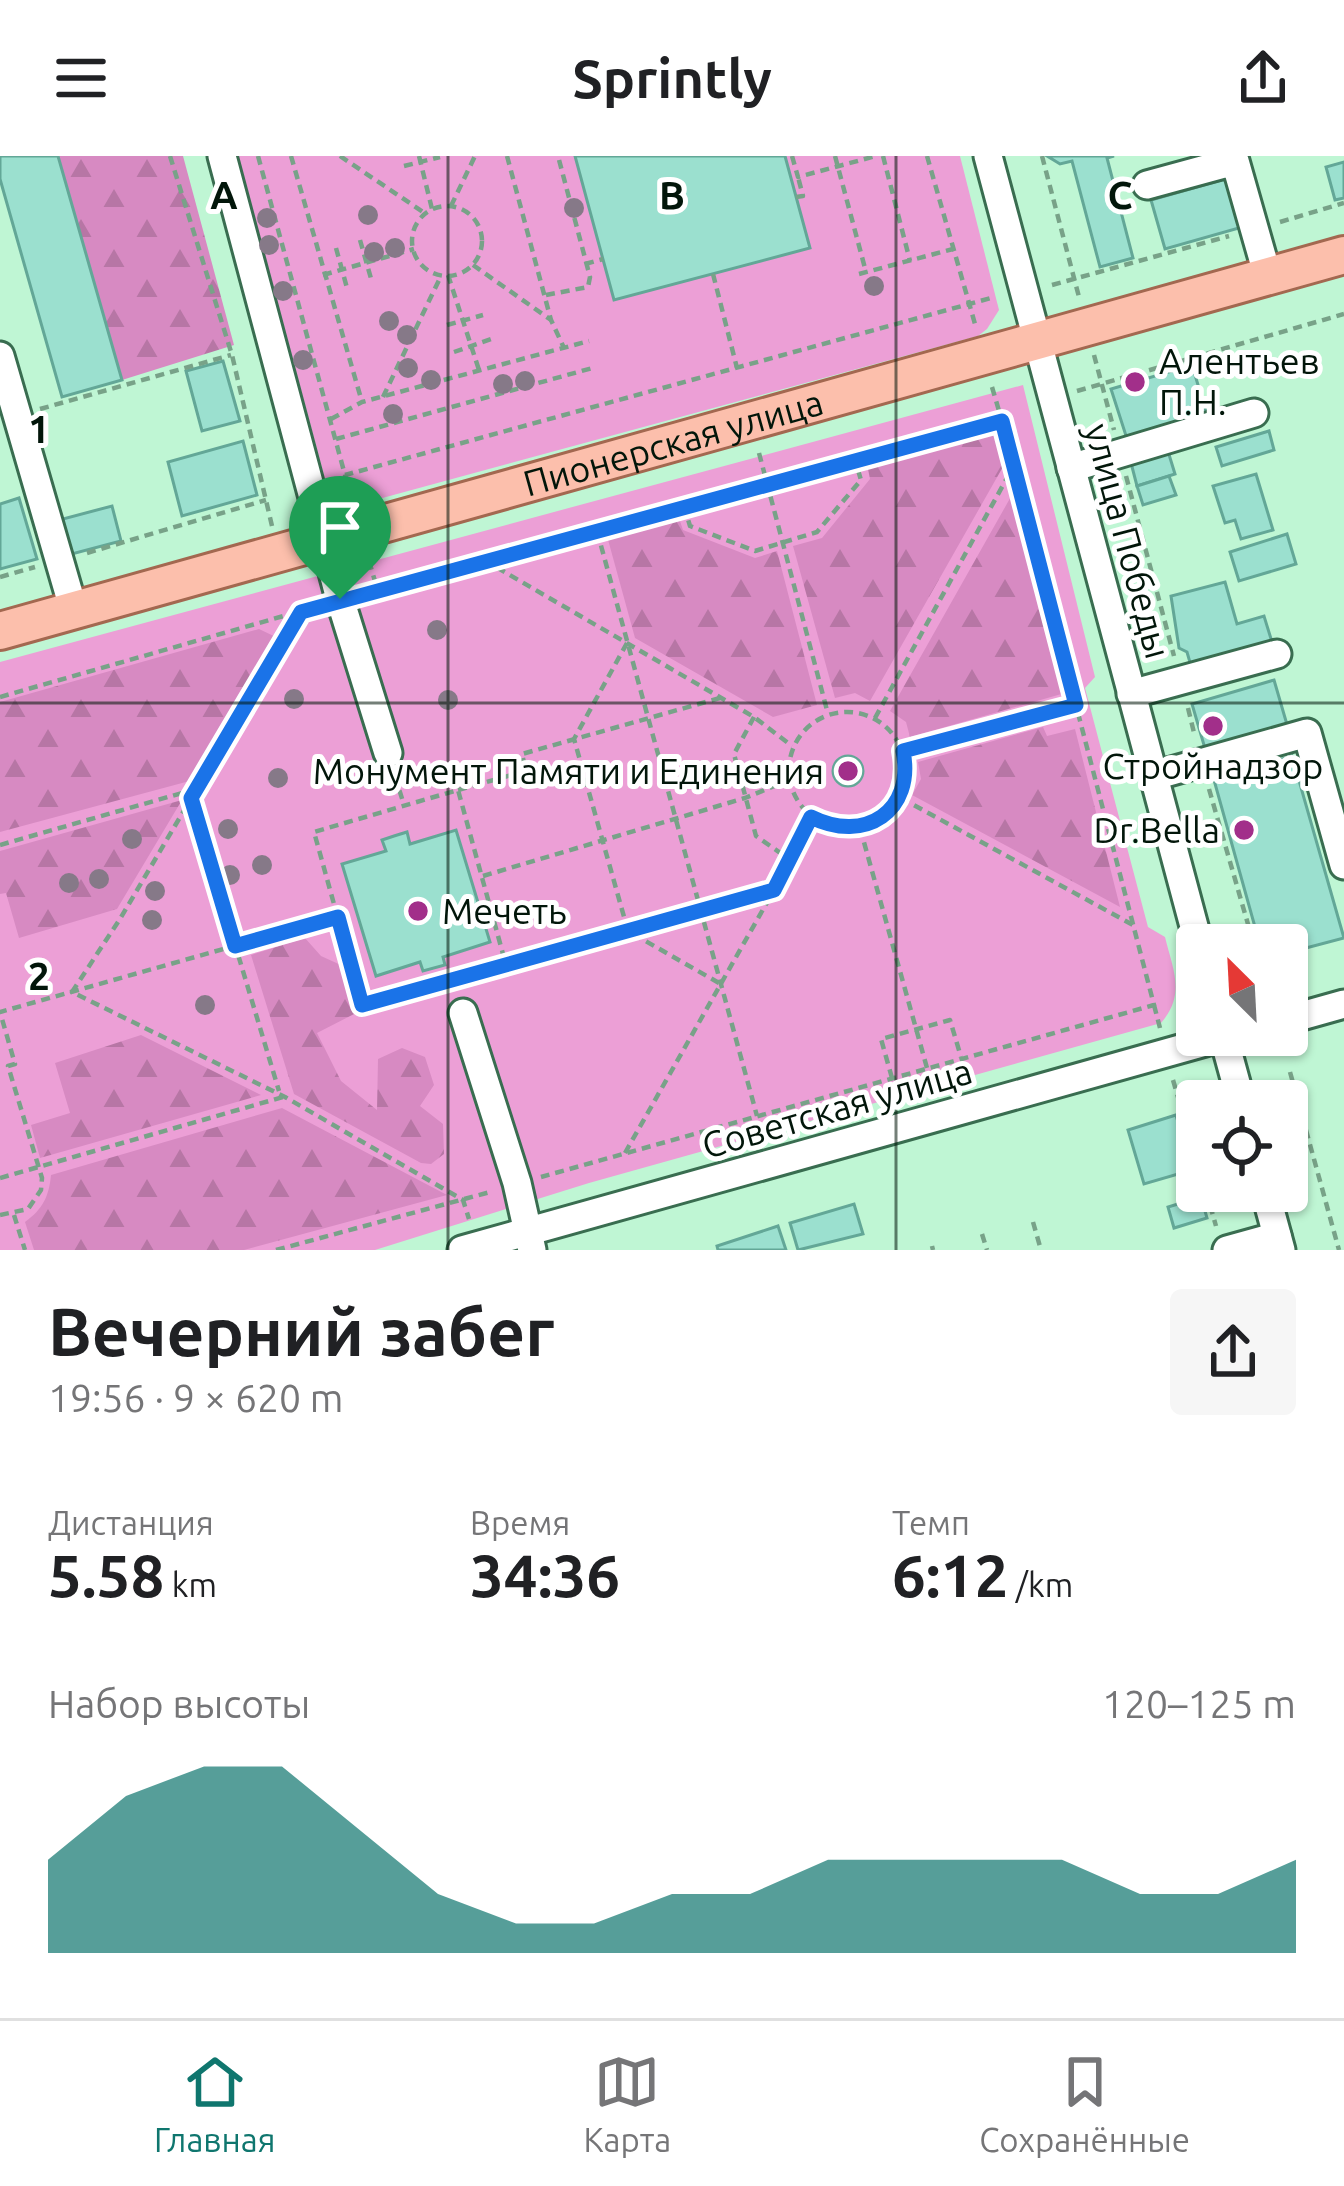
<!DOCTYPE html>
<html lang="ru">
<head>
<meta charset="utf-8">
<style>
	body { margin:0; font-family:Ubuntu,sans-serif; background:#f6f6f6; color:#202124; height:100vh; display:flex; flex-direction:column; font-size:45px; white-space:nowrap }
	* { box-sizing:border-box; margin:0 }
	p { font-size:39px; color:#757577 }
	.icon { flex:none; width:66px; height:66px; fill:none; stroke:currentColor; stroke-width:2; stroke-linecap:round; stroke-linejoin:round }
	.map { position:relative; height:1094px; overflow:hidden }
	.panel { display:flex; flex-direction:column; background:#fff; flex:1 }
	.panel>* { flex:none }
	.needle { width:78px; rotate:336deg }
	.buttons { position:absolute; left:1176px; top:768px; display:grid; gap:24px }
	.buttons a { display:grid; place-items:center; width:132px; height:132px; border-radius:12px; background:#fff; box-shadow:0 3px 9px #0004; font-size:60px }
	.pin { position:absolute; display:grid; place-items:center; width:102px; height:102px; color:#fff; margin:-123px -51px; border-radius:50% 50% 50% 0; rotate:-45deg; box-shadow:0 0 12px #0007 }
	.pin .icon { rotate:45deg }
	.round { display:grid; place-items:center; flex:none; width:126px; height:126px; border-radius:12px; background:#f6f6f6 }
	.summary { display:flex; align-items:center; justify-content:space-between; height:204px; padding:0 48px }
	h1 { font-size:66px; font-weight:700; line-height:90px }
	.figures { display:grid; grid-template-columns:repeat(3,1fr); gap:18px; height:204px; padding:12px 48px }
	.figures div { display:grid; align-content:center }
	.figures b { font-size:60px; font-weight:700 }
	.figures small { font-size:33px; font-weight:400 }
	.figures p { font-size:33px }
	.chart { height:336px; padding:24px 48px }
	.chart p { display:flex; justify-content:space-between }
	.chart svg { width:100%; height:216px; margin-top:12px; fill:#0f766e; opacity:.7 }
	header { display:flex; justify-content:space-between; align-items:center; height:156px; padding:0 48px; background:#fff; font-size:54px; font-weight:700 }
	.dock { display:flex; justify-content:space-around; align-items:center; height:168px; border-top:3px solid #e0e0e0; background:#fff; font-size:33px; color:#757577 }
	.dock a { display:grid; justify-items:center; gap:6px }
	.dock .selected { color:#0f766e }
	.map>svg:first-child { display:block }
	.green { fill:#ec9fd6 }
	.forest { fill:url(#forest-firs) }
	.building { fill:#9be0cf; stroke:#63a797; stroke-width:3 }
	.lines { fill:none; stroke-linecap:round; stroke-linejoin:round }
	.minor-casing { stroke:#396d50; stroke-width:33 }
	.major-casing { stroke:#a36850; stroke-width:42 }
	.path { stroke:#78a288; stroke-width:4.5; stroke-dasharray:9 6; stroke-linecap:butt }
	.minor { stroke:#fff; stroke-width:27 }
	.major { stroke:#fcbfac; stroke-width:36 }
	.tree { fill:#867988 }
	.route-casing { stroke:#fff; stroke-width:24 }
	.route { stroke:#1a73e8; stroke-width:15 }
	.grid { fill:none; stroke:#02160a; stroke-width:3; stroke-opacity:0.55 }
	.poi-dot { fill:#a22f8a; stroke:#fff; stroke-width:4.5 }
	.labels { text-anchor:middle; stroke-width:10; stroke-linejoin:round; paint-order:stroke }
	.poi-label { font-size:36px; fill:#02160a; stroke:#fff; text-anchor:start }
	.street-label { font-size:36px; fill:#02160a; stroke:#fff }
	.grid-label { font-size:39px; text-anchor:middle; font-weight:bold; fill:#02160a; stroke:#fff; stroke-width:10; stroke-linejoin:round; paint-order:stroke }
</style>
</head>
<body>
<header><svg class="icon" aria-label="menu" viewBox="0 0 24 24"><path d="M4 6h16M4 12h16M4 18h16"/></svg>Sprintly<svg class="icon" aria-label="share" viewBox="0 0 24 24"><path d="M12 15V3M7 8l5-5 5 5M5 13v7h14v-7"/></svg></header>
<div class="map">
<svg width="1344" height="1094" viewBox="0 0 1344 1094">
	<defs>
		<pattern id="forest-firs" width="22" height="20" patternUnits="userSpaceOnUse" patternTransform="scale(3)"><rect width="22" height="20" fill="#d78ac2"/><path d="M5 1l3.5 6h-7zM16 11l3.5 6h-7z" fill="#b776a5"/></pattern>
	</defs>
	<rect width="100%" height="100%" fill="#bff6d4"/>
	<g class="green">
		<path d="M238 0H960L999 154 987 173 978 180 353 350 329 338Z"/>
		<path d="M1023 229 1095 521 1085 532 1148 771 1165 781C1173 814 1186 838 1161 867L589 1027 375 1094H0V506Z"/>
	</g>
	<g class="forest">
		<path d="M58 0H183L234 189 122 224Z"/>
		<path d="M996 273 1004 309 870 545 855 537 835 542 793 390 822 382 870 323 867 308Z"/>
		<path d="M1013 337 1065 537 910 581 906 566 890 555Z"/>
		<path d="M679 362 683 374 755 402 777 395 817 549 773 561 635 482 607 380Z"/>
		<path d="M259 473 280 483 197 623 0 676V546Z"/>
		<path d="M1043 571 1047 580 1075 573 1120 751 912 639 921 623 918 606Z"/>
		<path d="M182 644 117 753 19 782 6 737 0 738V695Z"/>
		<path d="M305 782 321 800 343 810 358 856 317 877 341 925 377 954 378 903 402 892 425 901 434 929 420 950 443 968 444 998 431 1008 421 1007 294 938 251 799Z"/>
		<path d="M141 879 261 939 40 1002 31 969 70 957 55 907Z"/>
		<path d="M282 952 447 1039 244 1094H34L25 1066C43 1053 49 1040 51 1019Z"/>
	</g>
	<g class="building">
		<path d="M0 0H58L122 224 62 241 0 23Z"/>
		<path d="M575 0H785L810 92 614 144Z"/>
		<path d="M1047 0H1114L1107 2 1133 102 1100 111 1072 5 1060 8Z"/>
		<path d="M1344 6V42L1335 44 1326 11Z"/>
		<path d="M1232 21 1246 70 1165 93 1151 44Z"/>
		<path d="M223 205 240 265 202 275 186 215Z"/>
		<path d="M1192 209 1208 262 1128 286 1111 233Z"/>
		<path d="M1269 275 1274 294 1222 310 1216 291Z"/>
		<path d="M243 285 257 339 182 360 168 306Z"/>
		<path d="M1167 292 1175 318 1137 330 1130 303Z"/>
		<path d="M1256 318 1273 374 1241 383 1235 364 1225 367 1213 330Z"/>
		<path d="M1169 320 1176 339 1143 349 1137 330Z"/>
		<path d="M19 342 37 403 0 413V348Z"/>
		<path d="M112 350 121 385 68 399 59 364Z"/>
		<path d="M1287 378 1296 408 1239 425 1230 396Z"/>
		<path d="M1225 426 1237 468 1264 460 1272 486 1191 510 1187 496 1179 492 1171 440Z"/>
		<path d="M1274 524 1288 572 1206 596 1192 548Z"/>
		<circle cx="848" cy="615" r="15"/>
		<path d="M1292 600 1344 782 1287 797V789H1260L1214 624Z"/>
		<path d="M456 674 490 786 443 801 445 809 423 815 420 806 376 820 342 708 386 695 382 684 394 680 407 676 410 688Z"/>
		<path d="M1176 959 1192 1014 1144 1028 1128 974Z"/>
		<path d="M1201 1041 1207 1062 1174 1072 1168 1051Z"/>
		<path d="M854 1048 863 1078 798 1094 790 1067Z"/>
		<path d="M778 1070 786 1094H718L717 1090Z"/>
	</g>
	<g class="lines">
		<g class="minor-casing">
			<g id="minor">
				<path d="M222 0 340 443 388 597"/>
				<path d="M988 0 1199 789"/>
				<path d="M1147 29 1235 5 1268 121"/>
				<path d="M0 200 74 455"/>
				<path d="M1071 312 1254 257"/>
				<path d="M1131 538 1277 498"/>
				<path d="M1154 620 1307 577 1344 709"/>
				<path d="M463 857 517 1027 532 1094"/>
				<path d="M1287 864 1344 848"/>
				<path d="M1223 879 1241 945"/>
				<path d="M1265 1035 1281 1094"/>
				<path d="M462 1094 1230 879"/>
				<path d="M1227 1094 1277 1080"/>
			</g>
		</g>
		<g class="major-casing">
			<g id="major">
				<path id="s1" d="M0 475 1344 99"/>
			</g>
		</g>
		<g class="path">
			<path d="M170 0 232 199 272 370"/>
			<path d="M258 0 345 319 991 142"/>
			<path d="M291 0 362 246"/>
			<path d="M340 0 426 58"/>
			<path d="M419 0 432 53"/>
			<path d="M507 0 551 164 564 192"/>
			<path d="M792 0 798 21 876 0"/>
			<path d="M835 0 866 116"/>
			<path d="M883 0 910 105"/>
			<path d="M927 0 975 168"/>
			<path d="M1042 0 1079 141"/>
			<path d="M404 10 440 1"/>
			<path d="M796 41 803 40 798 21"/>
			<path d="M451 50 475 0"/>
			<circle cx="447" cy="85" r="35"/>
			<path d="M1280 66 1344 47"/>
			<path d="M360 84 372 126"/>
			<path d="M336 92 347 132"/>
			<path d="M585 108 603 103"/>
			<path d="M473 109 551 164"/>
			<path d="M713 118 737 212"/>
			<path d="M859 118 953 93"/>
			<path d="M323 119 414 93"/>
			<path d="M448 119 479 214"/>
			<path d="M1052 129 1229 80"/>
			<path d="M546 139 588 131 590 121 558 0"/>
			<path d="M447 169 483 159"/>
			<path d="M454 196 491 183"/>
			<path d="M1094 199 1114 274"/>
			<path d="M992 231 1002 265"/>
			<path d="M1077 235 1344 158"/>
			<path d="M383 241 440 122"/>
			<path d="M40 253 231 199"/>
			<path d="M331 263 362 246 589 185"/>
			<path d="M336 283 596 211"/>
			<path d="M759 297 828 558"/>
			<path d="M345 319 352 342"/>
			<path d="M1126 320 1174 500"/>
			<path d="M684 350 690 370 755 395 817 376 861 324 855 304"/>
			<path d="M597 375 757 960"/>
			<path d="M87 397 266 344"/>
			<path d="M484 404 754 561 792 590"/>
			<path d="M369 405 377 432"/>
			<path d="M0 421 35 411"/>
			<path d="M366 436 1002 265 1154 849 541 1021"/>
			<path d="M301 456 120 763 72 836 285 941 463 1044 469 1063"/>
			<path d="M627 487 574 583 628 775 719 827"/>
			<path d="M0 541 315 451"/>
			<path d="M1188 552 1195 581"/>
			<circle cx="847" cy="614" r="58"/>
			<path d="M754 561 734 598 756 680 789 703"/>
			<path d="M875 562 1013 311"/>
			<path d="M903 595 1076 549"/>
			<path d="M395 620 404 649"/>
			<path d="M1209 633 1254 789"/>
			<path d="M458 634 526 615 522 598 720 542"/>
			<path d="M191 642 279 935"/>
			<path d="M901 642 1133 769"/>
			<path d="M860 672 927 912"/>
			<path d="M0 689 196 633"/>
			<path d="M483 720 745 642 789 624"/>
			<path d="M506 809 773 735"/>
			<path d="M454 823 506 809 458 634 314 676 362 849 454 823 457 834"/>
			<path d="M1154 849 1160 872"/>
			<path d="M1290 916 1339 1094"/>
			<path d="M892 922 881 883 950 864 961 901"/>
			<path d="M1173 924 1197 1006"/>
			<path d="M625 997 791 704 811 660"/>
			<path d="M0 1022 283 941"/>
			<path d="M1206 1035 1216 1070"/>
			<path d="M0 1059 28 1053 41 1034 42 1022 8 910 15 908 0 856 337 761"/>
			<path d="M14 1059 25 1094"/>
			<path d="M1033 1066 1041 1094"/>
			<path d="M982 1078 987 1094"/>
			<path d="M932 1090 933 1094"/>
			<path d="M276 1094 490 1036"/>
		</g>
		<use href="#minor" class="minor"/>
		<use href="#major" class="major"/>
	</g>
	<g class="tree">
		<circle cx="574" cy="52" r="10"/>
		<circle cx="368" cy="59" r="10"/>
		<circle cx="267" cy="62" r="10"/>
		<circle cx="269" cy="89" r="10"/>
		<circle cx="395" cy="92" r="10"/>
		<circle cx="374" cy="96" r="10"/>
		<circle cx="874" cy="130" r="10"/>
		<circle cx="283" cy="135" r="10"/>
		<circle cx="389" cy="165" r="10"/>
		<circle cx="407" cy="179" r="10"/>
		<circle cx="303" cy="204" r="10"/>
		<circle cx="408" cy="212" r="10"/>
		<circle cx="431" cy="224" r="10"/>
		<circle cx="525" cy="225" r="10"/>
		<circle cx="503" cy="228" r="10"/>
		<circle cx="393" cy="258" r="10"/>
		<circle cx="437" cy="474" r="10"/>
		<circle cx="294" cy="543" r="10"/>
		<circle cx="448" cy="544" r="10"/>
		<circle cx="278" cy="622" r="10"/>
		<circle cx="228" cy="673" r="10"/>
		<circle cx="132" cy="683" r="10"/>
		<circle cx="262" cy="709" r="10"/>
		<circle cx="230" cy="719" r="10"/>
		<circle cx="99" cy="723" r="10"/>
		<circle cx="69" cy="727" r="10"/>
		<circle cx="155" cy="735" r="10"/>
		<circle cx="152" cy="764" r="10"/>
		<circle cx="205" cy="849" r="10"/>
	</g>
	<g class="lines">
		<g class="route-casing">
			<path id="route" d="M1002 265 1076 549 903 595C915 655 865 688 811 661L774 734 362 849 338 761 235 790 191 642 301 456Z"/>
		</g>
		<use href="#route" class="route"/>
	</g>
	<path class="grid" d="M448 0V1094M896 0V1094M0 547H1344"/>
	<g class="poi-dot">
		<circle cx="1135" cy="226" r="12"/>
		<circle cx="1213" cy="570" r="12"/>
		<circle cx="848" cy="615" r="12"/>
		<circle cx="1244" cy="674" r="12"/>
		<circle cx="418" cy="755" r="12"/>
	</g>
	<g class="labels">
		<g class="poi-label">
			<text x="1159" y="218">Алентьев<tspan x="1159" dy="41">П.Н.</tspan></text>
			<text x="1213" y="623" text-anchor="middle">Стройнадзор</text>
			<text x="824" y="628" text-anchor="end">Монумент Памяти и Единения</text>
			<text x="1220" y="687" text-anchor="end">Dr.Bella</text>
			<text x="442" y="768">Мечеть</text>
		</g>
		<g class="street-label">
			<text dy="13" stroke="none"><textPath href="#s1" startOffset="699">Пионерская улица</textPath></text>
			<text transform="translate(1128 385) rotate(75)" y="13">улица Победы</text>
			<text transform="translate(837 952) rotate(-16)" y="13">Советская улица</text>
		</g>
	</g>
	<g class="grid-label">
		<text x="224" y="53">A</text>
		<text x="672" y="53">B</text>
		<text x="1120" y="53">C</text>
		<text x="39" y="287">1</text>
		<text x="39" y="834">2</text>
	</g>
</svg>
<div class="buttons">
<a><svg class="needle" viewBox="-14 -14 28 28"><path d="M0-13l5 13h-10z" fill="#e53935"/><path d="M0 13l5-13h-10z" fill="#757577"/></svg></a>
<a><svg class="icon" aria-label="locate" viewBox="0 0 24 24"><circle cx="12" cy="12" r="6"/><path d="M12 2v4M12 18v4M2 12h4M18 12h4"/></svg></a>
</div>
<div class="pin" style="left:340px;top:443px;background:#1e9e55"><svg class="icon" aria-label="arrive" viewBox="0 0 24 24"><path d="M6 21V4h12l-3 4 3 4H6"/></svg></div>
</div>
<section class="panel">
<div class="summary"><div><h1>Вечерний забег</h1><p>19:56 · 9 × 620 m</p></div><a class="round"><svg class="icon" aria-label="share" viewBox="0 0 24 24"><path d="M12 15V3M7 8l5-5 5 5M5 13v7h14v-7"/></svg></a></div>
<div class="figures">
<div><p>Дистанция</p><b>5.58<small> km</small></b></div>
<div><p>Время</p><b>34:36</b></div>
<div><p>Темп</p><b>6:12<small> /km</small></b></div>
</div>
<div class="chart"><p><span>Набор высоты</span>120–125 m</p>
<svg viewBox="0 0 160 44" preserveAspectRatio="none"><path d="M0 44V25L10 12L20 6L30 6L40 19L50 32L60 38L70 38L80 32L90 32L100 25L110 25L120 25L130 25L140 32L150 32L160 25V44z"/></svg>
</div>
</section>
<nav class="dock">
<a class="selected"><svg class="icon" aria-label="home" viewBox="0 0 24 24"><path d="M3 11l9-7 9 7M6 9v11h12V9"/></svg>Главная</a>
<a><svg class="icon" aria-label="map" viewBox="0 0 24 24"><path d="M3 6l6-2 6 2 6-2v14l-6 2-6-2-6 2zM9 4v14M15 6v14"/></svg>Карта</a>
<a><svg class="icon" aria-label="saved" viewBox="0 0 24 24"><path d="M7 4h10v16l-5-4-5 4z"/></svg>Сохранённые</a>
</nav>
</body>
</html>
